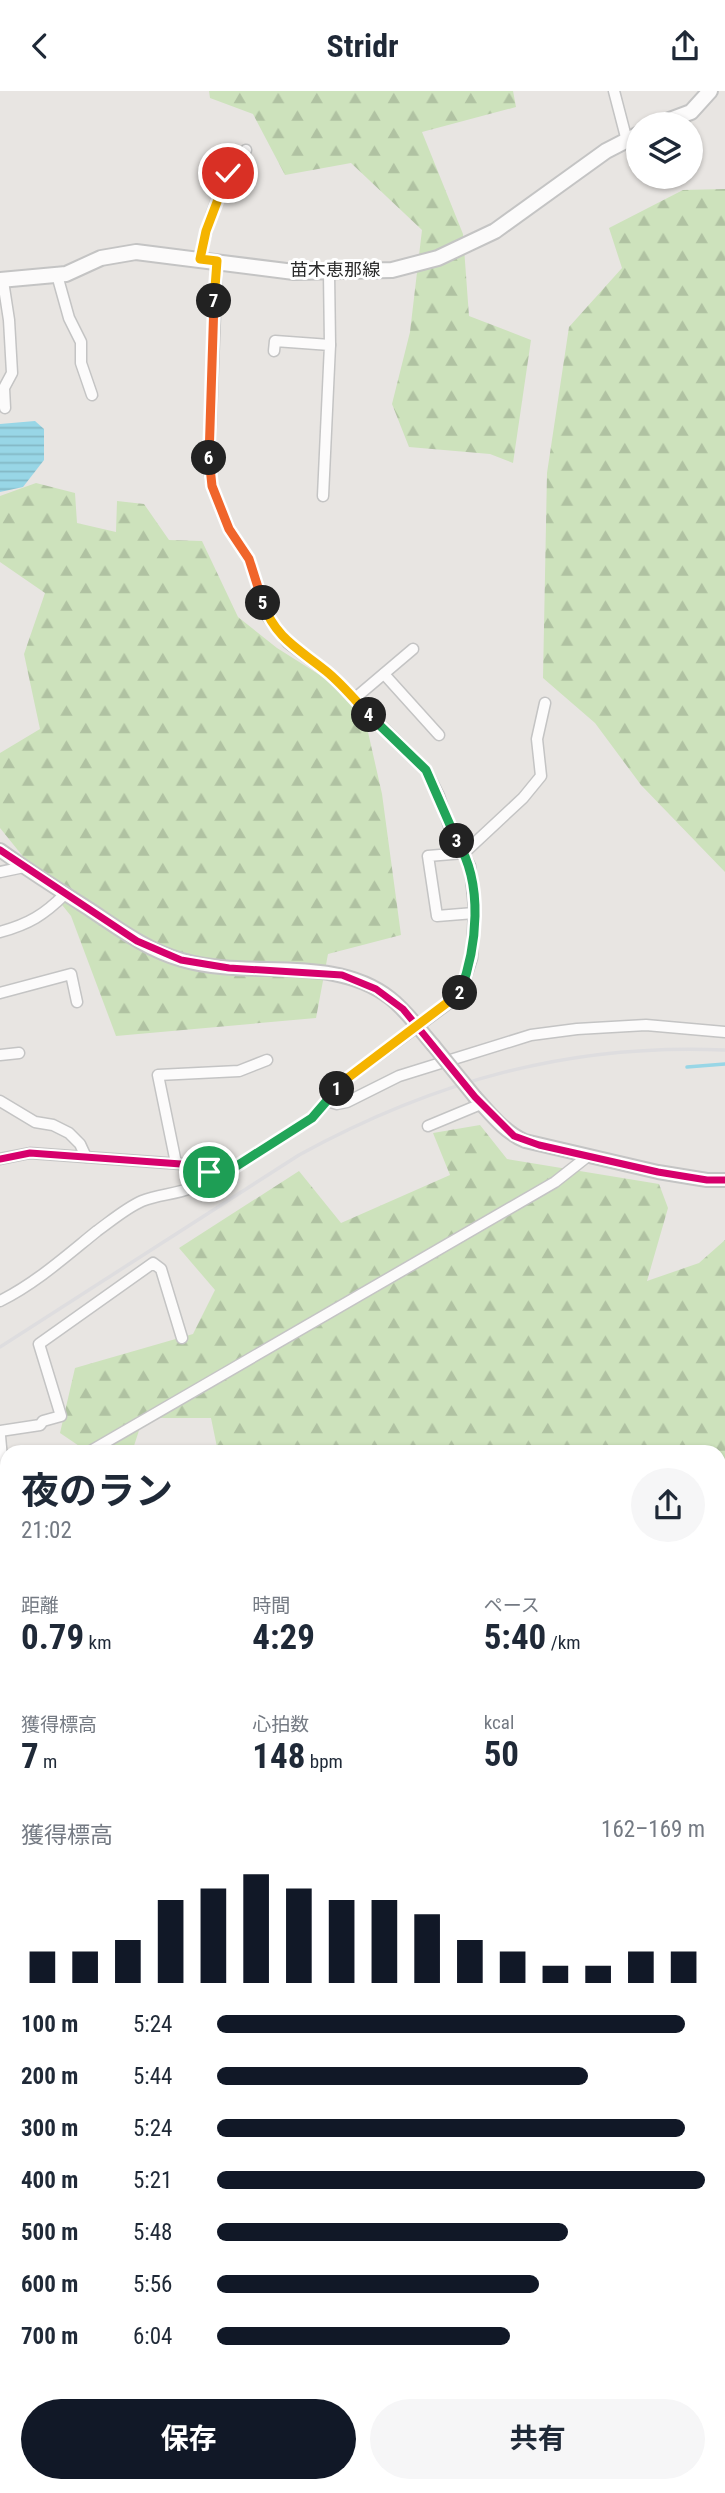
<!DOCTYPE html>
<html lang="ja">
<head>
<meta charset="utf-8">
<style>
	body { margin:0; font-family:"Roboto Condensed","Noto Sans JP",sans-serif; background:#f6f6f7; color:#1f2937; height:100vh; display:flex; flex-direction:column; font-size:26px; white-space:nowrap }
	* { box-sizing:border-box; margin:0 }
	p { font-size:23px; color:#747a83 }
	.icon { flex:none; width:38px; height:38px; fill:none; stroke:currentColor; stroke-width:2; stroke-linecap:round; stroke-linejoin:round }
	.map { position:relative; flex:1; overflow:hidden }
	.details { position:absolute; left:0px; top:1354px; width:726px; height:1048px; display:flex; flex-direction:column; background:#fff; border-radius:21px 21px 0 0; box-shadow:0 2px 5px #0004 }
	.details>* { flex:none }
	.fabs { position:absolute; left:626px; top:21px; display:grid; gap:14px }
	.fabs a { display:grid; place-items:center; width:77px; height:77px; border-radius:50%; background:#fff; box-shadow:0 2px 5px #0004; font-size:35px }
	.pin { position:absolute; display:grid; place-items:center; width:60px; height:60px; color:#fff; margin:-30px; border:4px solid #fff; border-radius:50%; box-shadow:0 2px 7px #0007 }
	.km { position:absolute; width:35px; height:35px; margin:-18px; border-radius:50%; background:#222; color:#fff; font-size:19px; line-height:35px; text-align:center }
	.round { display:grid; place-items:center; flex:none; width:74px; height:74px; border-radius:37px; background:#f6f6f7 }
	.summary { display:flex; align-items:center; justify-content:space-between; height:119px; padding:0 21px }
	h1 { font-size:38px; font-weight:700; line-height:52px }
	.metrics { display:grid; grid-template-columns:repeat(3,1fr); gap:10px; height:119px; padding:7px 21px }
	.metrics div { display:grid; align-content:center }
	.metrics b { font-size:35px; font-weight:700 }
	.metrics small { font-size:19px; font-weight:400 }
	.metrics p { font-size:19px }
	.chart { height:196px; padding:14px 21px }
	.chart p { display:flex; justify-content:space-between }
	.chart svg { width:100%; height:126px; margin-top:7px; stroke:#111827; stroke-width:6 }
	.primary-button { display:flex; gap:14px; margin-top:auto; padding:14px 21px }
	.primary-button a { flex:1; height:80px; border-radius:42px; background:#111827; color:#fff; font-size:28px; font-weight:700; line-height:80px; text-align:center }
	.primary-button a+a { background:#f6f6f7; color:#1f2937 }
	ul { padding:0 21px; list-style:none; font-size:23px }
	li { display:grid; grid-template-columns:112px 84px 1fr; align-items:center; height:52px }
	li i { height:18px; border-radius:9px; background:#111827 }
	header { display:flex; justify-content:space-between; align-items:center; height:91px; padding:0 21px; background:#fff; font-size:32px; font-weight:700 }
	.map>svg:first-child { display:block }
	.forest { fill:url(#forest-firs) }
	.water { fill:url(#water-rules) }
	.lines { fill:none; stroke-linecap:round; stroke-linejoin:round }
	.stream { stroke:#98d6e6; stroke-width:3.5 }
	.river { stroke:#98d6e6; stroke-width:19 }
	.minor-casing { stroke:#c4c4c4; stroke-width:13 }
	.tertiary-casing { stroke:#c4c4c4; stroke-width:16 }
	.secondary-casing { stroke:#c4c4c4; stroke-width:18 }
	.minor { stroke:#fcfbfb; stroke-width:10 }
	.tertiary { stroke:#fcfbfb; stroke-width:12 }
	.secondary { stroke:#fcfbfb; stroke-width:14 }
	.rail { stroke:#dedddf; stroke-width:3.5 }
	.tertiary-bridge-casing { stroke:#c4c4c4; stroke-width:16; stroke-linecap:butt }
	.tertiary-bridge { stroke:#fcfbfb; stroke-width:12 }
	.cycleway-casing { stroke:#fff; stroke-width:11 }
	.cycleway { stroke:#d6006c; stroke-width:7 }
	.split-1-casing { stroke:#fff; stroke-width:14 }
	.split-2-casing { stroke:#fff; stroke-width:14 }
	.split-3-casing { stroke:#fff; stroke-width:14 }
	.split-4-casing { stroke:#fff; stroke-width:14 }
	.split-5-casing { stroke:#fff; stroke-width:14 }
	.split-6-casing { stroke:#fff; stroke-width:14 }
	.split-7-casing { stroke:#fff; stroke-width:14 }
	.split-8-casing { stroke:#fff; stroke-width:14 }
	.split-1 { stroke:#22a559; stroke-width:9 }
	.split-2 { stroke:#f5b400; stroke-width:9 }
	.split-3 { stroke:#22a559; stroke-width:9 }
	.split-4 { stroke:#22a559; stroke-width:9 }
	.split-5 { stroke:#f5b400; stroke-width:9 }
	.split-6 { stroke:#f0652b; stroke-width:9 }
	.split-7 { stroke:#f0652b; stroke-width:9 }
	.split-8 { stroke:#f5b400; stroke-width:9 }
	.labels { text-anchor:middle; stroke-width:6; stroke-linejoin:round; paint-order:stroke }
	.street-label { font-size:18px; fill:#2b2b2b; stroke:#fff }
</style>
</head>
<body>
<header><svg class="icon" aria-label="back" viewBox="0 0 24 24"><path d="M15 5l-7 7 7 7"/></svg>Stridr<svg class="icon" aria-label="share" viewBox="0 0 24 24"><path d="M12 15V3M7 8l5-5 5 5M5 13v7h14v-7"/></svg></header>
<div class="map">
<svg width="725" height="2402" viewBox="0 0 725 2402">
	<defs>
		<pattern id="forest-firs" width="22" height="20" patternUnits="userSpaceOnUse" patternTransform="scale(1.75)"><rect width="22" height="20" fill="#cde2bc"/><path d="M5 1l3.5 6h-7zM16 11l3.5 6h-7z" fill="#b0c2a2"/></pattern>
		<pattern id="water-rules" width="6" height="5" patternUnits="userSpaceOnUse" patternTransform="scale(1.75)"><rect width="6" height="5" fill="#98d6e6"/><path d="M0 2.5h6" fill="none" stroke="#83b8c5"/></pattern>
	</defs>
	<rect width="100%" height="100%" fill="#e8e5e2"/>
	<g class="forest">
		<path d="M209 0H513L516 16 422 41 463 143 469 225 531 249 513 372 490 363 409 356 392 313 410 241 422 139 351 72 285 84 253 23 210 7Z"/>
		<path d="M725 98V781L641 694 595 632 543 587 547 382 569 236 622 177 609 137 683 99Z"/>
		<path d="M36 392 75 402 77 432 116 441 117 410 144 413 169 449 202 450 238 526 277 557 361 610 382 703 401 844 328 863 316 927 116 945 71 825 0 737V662L40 638 24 563 45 502 0 471V405Z"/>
		<path d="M480 1034 507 1068 659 1093 668 1117 647 1190 699 1172 725 1149V2256L719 2255V1362L218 1361 211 1327H143L132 1361H88L60 1342 75 1277 193 1243 215 1199 179 1157 299 1080 341 1132 450 1084 433 1042Z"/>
	</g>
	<path class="water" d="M35 330 44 338V369L23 396 0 401V333Z"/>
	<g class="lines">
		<path class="stream" d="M687 976 725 973"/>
		<g class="river">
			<path d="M0 2085 7 2087"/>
			<path d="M550 2396 556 2402"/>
		</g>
		<g class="minor-casing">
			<g id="minor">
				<path d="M614 0 627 50"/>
				<path d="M200 168C208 127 220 93 246 59"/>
				<path d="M329 182 330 254"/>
				<path d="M57 184 69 227 81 251V272L92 304"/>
				<path d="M3 190 9 229 12 282 4 297 5 317"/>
				<path d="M274 260 275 250 330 254 323 405"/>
				<path d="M384 583 439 644"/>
				<path d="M354 608 413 558"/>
				<path d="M0 781 24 776"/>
				<path d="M474 822 437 825 428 765 464 762 523 707 541 685 537 648 545 612"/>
				<path d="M0 841C29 833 44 824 65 803"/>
				<path d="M0 902 71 883 77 911"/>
				<path d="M0 964 19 962"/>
				<path d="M0 1010 35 1031 53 1034 69 1042 80 1053 86 1066"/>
				<path d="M327 1010 337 1013 347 1011 399 985 531 944 577 938 646 934 725 941"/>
				<path d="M428 1035 481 1013"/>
				<path d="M0 1068 30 1062 181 1073 214 1082 232 1078 312 1027 349 986 460 904 472 867 474 817 470 775 451 741 439 705 426 679 327 581 288 552 267 525 249 468 229 437 212 395 209 377 217 170"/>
				<path d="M176 1072 158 984 239 980 267 969"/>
				<path d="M0 1210C36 1192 66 1165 97 1140 111 1130 126 1117 142 1110 166 1100 194 1105 210 1081"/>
				<path d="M0 1340 40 1334 43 1330 61 1325 39 1253 153 1172 161 1178 182 1247"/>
				<path d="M0 1345 7 1423"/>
				<path d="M87 1362 555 1091 588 1065"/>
				<path d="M0 2061 7 2051"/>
				<path d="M0 2166 7 2176"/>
				<path d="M719 2259 725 2260"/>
				<path d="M0 2352 7 2350"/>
				<path d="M90 2396 94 2402"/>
				<path d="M589 2396 596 2402"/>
			</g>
		</g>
		<g class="tertiary-casing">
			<g id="tertiary">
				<path d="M0 759C29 780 59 799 89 818 119 838 147 859 182 869 249 889 332 862 390 907 407 920 419 938 433 954"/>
				<path d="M475 1006C490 1022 504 1041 525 1050L658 1081 707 1089H725"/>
			</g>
		</g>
		<g class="secondary-casing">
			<g id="secondary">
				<path d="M659 33 691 21 710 0"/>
				<path d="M0 189 66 183 101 167 136 161 294 181 392 179 438 167 495 140 606 60 639 43"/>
			</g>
		</g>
		<use href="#minor" class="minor"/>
		<use href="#tertiary" class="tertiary"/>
		<use href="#secondary" class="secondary"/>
		<path class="rail" d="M0 1256 299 1064C434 990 570 952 725 959"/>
		<g class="tertiary-bridge-casing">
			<path id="tertiary-bridge" d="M433 954 475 1006"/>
		</g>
		<use href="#tertiary-bridge" class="tertiary-bridge"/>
		<g class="cycleway-casing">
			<g id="cycleway">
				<path d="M0 759 137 850 181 869 229 877 342 884 376 898 403 918 475 1006 514 1045 539 1054 658 1081 707 1089H725"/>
				<path d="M0 1068 30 1062 181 1073 214 1082 232 1078 312 1027 349 986 460 904 472 867 474 817 470 775 451 741 439 705 426 679 327 581 288 552 267 525 249 468 229 437 212 395 209 377 217 170"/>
			</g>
		</g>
		<use href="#cycleway" class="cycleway"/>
	</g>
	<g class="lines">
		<g class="split-1-casing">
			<path id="split-1" d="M209 1081H223L232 1078 312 1027 337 998"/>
		</g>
		<g class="split-2-casing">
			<path id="split-2" d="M337 998 349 986 460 902"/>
		</g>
		<g class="split-3-casing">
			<path id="split-3" d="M457 750C484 793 477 856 460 902"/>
		</g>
		<g class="split-4-casing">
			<path id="split-4" d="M369 624 426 679 457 750"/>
		</g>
		<g class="split-5-casing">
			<path id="split-5" d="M263 512C275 547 299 558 326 580 342 593 355 609 369 624"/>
		</g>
		<g class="split-6-casing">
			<path id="split-6" d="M209 367 212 395 229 438 249 468 263 512"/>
		</g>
		<g class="split-7-casing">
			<path id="split-7" d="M209 367 214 210"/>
		</g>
		<g class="split-8-casing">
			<path id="split-8" d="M214 210 217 170 200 168 206 140 228 82"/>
		</g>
		<use href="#split-1" class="split-1"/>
		<use href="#split-2" class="split-2"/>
		<use href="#split-3" class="split-3"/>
		<use href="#split-4" class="split-4"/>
		<use href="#split-5" class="split-5"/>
		<use href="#split-6" class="split-6"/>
		<use href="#split-7" class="split-7"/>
		<use href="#split-8" class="split-8"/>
	</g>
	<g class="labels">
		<g class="street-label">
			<text x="335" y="185">苗木恵那線</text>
		</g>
	</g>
</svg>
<div class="fabs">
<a><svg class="icon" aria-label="layers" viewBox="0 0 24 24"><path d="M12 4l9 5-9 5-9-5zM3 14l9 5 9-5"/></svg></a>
</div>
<div class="pin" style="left:209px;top:1081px;background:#1e9e55"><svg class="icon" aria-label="arrive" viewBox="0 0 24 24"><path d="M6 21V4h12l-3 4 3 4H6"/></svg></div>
<div class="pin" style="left:228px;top:82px;background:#d93025"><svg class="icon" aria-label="check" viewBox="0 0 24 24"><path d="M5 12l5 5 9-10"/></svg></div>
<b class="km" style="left:337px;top:998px">1</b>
<b class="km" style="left:460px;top:902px">2</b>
<b class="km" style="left:457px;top:750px">3</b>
<b class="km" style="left:369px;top:624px">4</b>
<b class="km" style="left:263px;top:512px">5</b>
<b class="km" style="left:209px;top:367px">6</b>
<b class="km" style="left:214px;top:210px">7</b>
<section class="details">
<div class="summary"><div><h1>夜のラン</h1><p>21:02</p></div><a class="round"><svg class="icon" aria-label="share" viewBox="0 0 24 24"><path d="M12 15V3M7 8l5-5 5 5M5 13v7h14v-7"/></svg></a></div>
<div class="metrics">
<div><p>距離</p><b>0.79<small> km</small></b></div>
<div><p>時間</p><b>4:29</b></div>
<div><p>ペース</p><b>5:40<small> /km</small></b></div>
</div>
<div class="metrics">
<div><p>獲得標高</p><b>7<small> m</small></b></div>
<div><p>心拍数</p><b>148<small> bpm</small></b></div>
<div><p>kcal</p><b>50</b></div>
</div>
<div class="chart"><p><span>獲得標高</span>162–169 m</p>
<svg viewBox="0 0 160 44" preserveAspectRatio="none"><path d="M5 44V33M15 44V33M25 44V29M35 44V15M45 44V11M55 44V6M65 44V11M75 44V15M85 44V15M95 44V20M105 44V29M115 44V33M125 44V38M135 44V38M145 44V33M155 44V33"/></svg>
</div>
<ul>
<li><b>100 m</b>5:24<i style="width:96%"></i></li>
<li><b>200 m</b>5:44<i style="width:76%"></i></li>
<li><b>300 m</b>5:24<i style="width:96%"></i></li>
<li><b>400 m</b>5:21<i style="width:100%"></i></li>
<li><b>500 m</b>5:48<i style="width:72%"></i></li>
<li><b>600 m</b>5:56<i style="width:66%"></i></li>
<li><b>700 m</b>6:04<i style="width:60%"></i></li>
</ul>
<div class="primary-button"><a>保存</a><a>共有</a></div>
</section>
</div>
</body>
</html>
